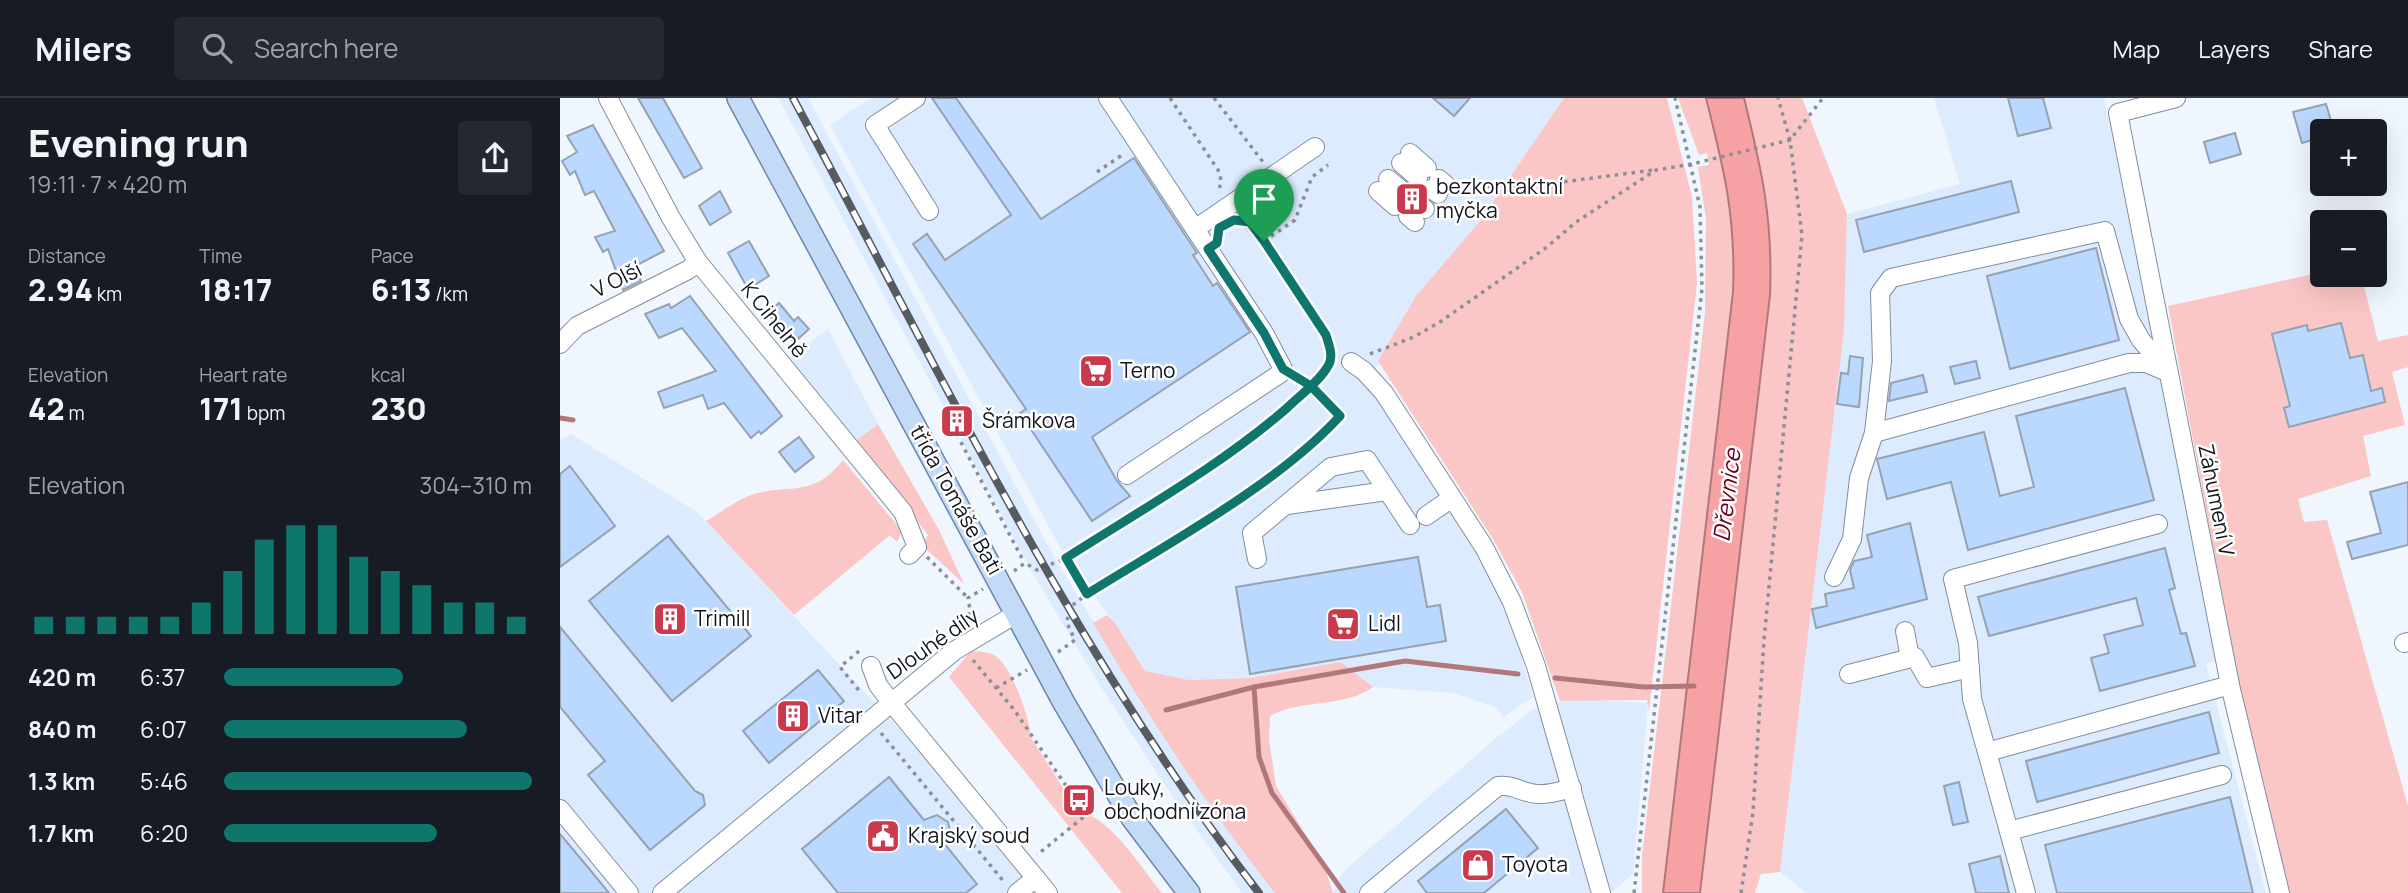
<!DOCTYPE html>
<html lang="en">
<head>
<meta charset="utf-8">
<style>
	body { margin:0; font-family:Manrope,sans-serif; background:#242831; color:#f1f3f6; height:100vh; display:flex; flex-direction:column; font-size:26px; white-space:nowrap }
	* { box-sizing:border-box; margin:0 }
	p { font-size:23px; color:#9ea1a6 }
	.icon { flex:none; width:38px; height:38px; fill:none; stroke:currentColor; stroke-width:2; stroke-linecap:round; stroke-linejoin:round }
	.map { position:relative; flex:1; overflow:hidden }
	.sheet { display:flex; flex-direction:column; background:#171b24; width:560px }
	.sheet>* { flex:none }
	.tools { position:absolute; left:1750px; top:21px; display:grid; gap:14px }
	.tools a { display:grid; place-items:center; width:77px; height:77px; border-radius:7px; background:#171b24; box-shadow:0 7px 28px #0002; font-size:35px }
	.pin { position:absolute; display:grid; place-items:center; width:60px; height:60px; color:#fff; margin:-72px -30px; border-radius:50% 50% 50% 0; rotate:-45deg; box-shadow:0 0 7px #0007 }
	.pin .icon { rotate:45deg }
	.round { display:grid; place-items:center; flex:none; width:74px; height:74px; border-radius:7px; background:#242831 }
	.head { display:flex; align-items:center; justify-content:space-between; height:119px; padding:0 28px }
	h1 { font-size:38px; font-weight:800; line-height:52px }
	.stats { display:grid; grid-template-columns:repeat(3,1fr); gap:10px; height:119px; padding:7px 28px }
	.stats div { display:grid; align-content:center }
	.stats b { font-size:30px; font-weight:800 }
	.stats small { font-size:19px; font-weight:400 }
	.stats p { font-size:19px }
	.chart { height:196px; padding:14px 28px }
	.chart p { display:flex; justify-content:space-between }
	.chart svg { width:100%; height:126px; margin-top:7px; stroke:#0f766e; stroke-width:6 }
	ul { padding:0 28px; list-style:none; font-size:23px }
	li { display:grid; grid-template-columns:112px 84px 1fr; align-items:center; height:52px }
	li i { height:18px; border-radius:9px; background:#0f766e }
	header { display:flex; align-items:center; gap:42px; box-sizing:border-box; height:98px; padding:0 35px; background:#171b24; border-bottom:2px solid #363941 }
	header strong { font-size:33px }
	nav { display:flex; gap:38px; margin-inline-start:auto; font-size:24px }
	.search { width:490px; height:63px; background:#242831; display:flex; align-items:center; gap:18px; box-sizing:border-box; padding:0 24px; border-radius:7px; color:#9ea1a6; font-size:26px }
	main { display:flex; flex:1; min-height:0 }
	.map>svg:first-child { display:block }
	.built { fill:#ddebfe }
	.green { fill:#fbc6c6 }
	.water { fill:#f6a1a3; stroke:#b2777a; stroke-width:2 }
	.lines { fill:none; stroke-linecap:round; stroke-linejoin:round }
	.stream { stroke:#b2777a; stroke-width:5 }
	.building { fill:#bbd8fe; stroke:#96a2b2; stroke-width:2 }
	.minor-casing { stroke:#828e9e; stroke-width:20 }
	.major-casing { stroke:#6c86a8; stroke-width:24 }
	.path { stroke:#8b9097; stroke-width:3.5; stroke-dasharray:3.5 5; stroke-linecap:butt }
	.minor { stroke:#fff; stroke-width:18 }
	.major { stroke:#c4dbf8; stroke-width:21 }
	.rail-casing { stroke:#565b61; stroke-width:8 }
	.rail { stroke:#fff; stroke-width:5; stroke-dasharray:16; stroke-linecap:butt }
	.route-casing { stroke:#fff; stroke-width:14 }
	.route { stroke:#0f766e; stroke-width:9 }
	.labels { text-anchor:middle; stroke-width:5; stroke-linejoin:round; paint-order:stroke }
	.poi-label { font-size:21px; fill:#12161c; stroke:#fff; text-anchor:start }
	.street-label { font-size:21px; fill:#12161c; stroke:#fff }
	.water-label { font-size:23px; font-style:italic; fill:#69011a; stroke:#fff }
</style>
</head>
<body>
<header>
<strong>Milers</strong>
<div class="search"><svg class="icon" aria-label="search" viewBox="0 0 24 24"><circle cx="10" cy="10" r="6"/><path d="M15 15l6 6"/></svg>Search here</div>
<nav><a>Map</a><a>Layers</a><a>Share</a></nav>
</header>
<main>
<section class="sheet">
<div class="head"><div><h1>Evening run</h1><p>19:11 · 7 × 420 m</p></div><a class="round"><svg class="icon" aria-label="share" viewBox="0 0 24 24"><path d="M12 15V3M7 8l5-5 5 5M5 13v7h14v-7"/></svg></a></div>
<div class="stats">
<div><p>Distance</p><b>2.94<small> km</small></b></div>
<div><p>Time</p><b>18:17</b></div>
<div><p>Pace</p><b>6:13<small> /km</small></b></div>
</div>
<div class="stats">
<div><p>Elevation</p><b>42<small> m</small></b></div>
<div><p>Heart rate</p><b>171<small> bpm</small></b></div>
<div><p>kcal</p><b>230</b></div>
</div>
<div class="chart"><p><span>Elevation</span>304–310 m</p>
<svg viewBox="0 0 160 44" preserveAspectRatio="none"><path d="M5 44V38M15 44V38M25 44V38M35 44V38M45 44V38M55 44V33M65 44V22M75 44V11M85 44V6M95 44V6M105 44V17M115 44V22M125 44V27M135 44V33M145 44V33M155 44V38"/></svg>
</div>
<ul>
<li><b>420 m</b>6:37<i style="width:58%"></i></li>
<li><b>840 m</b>6:07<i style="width:79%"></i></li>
<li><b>1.3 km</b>5:46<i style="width:100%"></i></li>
<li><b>1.7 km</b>6:20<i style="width:69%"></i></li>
</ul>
</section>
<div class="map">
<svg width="1848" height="795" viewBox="0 0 1848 795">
	<rect width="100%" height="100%" fill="#f0f6fd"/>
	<g class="built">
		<path d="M218 0H248L495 461 598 629 715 795H682L617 705 537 583 472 474Z"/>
		<path d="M311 0H1004L920 123 856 198 808 285 913 448 947 507 973 599 944 619 935 609 893 595 813 589 781 564 691 580 629 582 585 573 555 525 506 460 270 27Z"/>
		<path d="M1374 0H1544L1659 561 1646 566 1706 795H1246L1220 774 1284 232 1287 116 1400 86Z"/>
		<path d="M268 231 318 326 295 344 228 261Z"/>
		<path d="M11 336 137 414 492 795H0V343Z"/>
		<path d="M1013 601 1088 605 1073 776 1051 795H773L783 774 936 640 974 611Z"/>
	</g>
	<g class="green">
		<path d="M1004 0H1107L1132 99 1137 185 1089 613 1087 602 1000 603 962 494 933 441 818 263 856 198 920 123Z"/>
		<path d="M1118 0H1146C1164 71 1176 119 1173 194L1103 795H1082V758L1145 214 1146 121 1138 69 1149 67 1147 55 1139 57Z"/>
		<path d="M1184 0H1242L1287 116 1284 232 1220 774 1201 776 1195 795H1140L1210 197C1213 121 1202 73 1184 0Z"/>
		<path d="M1762 174V177H1801L1818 243 1848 237V269L1832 274 1845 327 1803 338 1811 378 1738 401 1744 424 1767 422 1848 708V795H1728L1687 629 1608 208Z"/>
		<path d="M318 326 379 432 404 486 362 447 368 437 295 344Z"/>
		<path d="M283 362 342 433 337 444 330 437 234 517 146 423C160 415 178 401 194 396 229 386 254 400 283 362Z"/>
		<path d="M547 517 555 525 585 573 629 582 691 580 781 564 813 589C783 611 742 600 710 618L709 641 716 688 764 767 773 795H715C648 710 588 618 533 525Z"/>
		<path d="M411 553C419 554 430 553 437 559 453 572 470 621 471 640L519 714C549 717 583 772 602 795H562L389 579Z"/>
	</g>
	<path class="water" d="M1146 0H1184C1202 73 1213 121 1210 197L1140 795H1103L1173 194C1176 119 1164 71 1146 0Z"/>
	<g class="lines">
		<g class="stream">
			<path d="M0 320 13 322"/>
			<path d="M995 580 1084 589 1134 588"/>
			<path d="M694 589 699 659 712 695 784 795"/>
			<path d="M606 612 694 589 845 563 958 576"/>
		</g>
	</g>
	<g class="building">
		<path d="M78 0H103L142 70 124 80Z"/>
		<path d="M372 0H396L481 121 574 60 637 155 633 157 653 188 657 185 690 234 532 339 557 383 570 398 532 423 460 315 466 311 353 146 367 136 385 162 451 117Z"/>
		<path d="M873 0H910L894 18Z"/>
		<path d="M1448 0H1483L1491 30 1458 38Z"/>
		<path d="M1766 6 1774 33H1762V39L1742 45 1733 14Z"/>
		<path d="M33 27 104 153 75 168 81 183 63 192 48 151 43 154 35 139 55 133 34 93 25 97 15 73 10 77 2 63 17 54 7 38Z"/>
		<path d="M1675 35 1681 56 1650 65 1644 44Z"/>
		<path d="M1451 83 1459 114 1304 154 1296 122Z"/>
		<path d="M160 93 171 114 150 127 139 108Z"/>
		<path d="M189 143 209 178 188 191 168 155Z"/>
		<path d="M1536 150 1559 242 1450 271 1427 178Z"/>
		<path d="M130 198 222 318 201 336 199 333 191 340 164 305 148 311 143 297 104 310 98 294 156 273 122 230 99 240 85 216 109 206 111 210Z"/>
		<path d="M219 205 234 223 238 219 249 231 238 241 235 238 231 242 207 215Z"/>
		<path d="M1781 225 1790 260 1803 257 1811 293 1822 290 1825 304 1729 329 1724 310 1730 308 1712 236 1747 227 1748 233Z"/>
		<path d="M1290 258 1303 260 1299 309 1277 306 1281 275 1288 276Z"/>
		<path d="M1416 263 1420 280 1395 286 1390 269Z"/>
		<path d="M1363 277 1367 294 1329 303 1331 285Z"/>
		<path d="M1565 290 1594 402 1408 452 1391 384 1327 401 1317 361 1424 334 1440 398 1474 389 1456 318Z"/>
		<path d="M239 339 254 359 235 374 219 354Z"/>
		<path d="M10 368 55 428 0 469V376Z"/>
		<path d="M1848 384V447L1792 461 1787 444 1821 435 1810 394Z"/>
		<path d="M1350 425 1367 501 1256 530 1252 511 1267 508 1265 496 1294 490 1290 472 1294 463 1312 459 1307 437Z"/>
		<path d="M108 438 191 538 112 603 29 503Z"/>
		<path d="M1605 450 1615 490 1609 492 1621 536 1626 535 1635 568 1540 593 1531 560 1549 555 1544 537 1583 527 1576 500 1429 538 1418 499Z"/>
		<path d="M858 459 867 509 880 507 886 543 690 576 676 489Z"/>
		<path d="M0 529 135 693 143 697 145 707 90 752 28 677 45 663 0 609Z"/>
		<path d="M258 572 284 603 209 665 183 633Z"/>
		<path d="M1649 614 1659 655 1477 704 1466 663Z"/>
		<path d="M329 679 364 722 377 717 388 724 390 733 383 744 417 786 406 795H278L242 751Z"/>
		<path d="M1399 684 1408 724 1393 727 1384 688Z"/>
		<path d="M1670 699 1693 795H1497L1485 747Z"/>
		<path d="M946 711 978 750 924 795H867L858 783Z"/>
		<path d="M0 736 26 767 49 795H0Z"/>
		<path d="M1440 758 1449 795H1416L1409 766Z"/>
	</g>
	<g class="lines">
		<g class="minor-casing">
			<g id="minor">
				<path d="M48 0 111 120 138 164 343 414 357 449 349 457"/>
				<path d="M356 0 315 27 369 113"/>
				<path d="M548 0 704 235 723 271 721 275 567 377"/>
				<path d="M1616 0 1558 15 1670 587 1720 795"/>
				<path d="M850 55 867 70"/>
				<path d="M841 65 858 80"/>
				<path d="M828 81 845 95"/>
				<path d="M879 81 886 87"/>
				<path d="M871 91 878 96"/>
				<path d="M818 93 835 108"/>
				<path d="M858 106 865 111"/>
				<path d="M848 118 855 124"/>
				<path d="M635 131 755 49"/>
				<path d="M0 246 17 228 128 172 138 164"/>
				<path d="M791 264 804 273 824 295 924 449 952 504 976 568 1041 795"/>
				<path d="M1314 335 1569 265H1586L1605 273"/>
				<path d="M727 407 827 393"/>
				<path d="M866 418 892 400"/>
				<path d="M1598 426 1393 481 1408 545 1412 601 1427 654 1670 587"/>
				<path d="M697 461 692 435 771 369 807 362 850 427"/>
				<path d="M1274 479 1292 441 1299 380 1314 335 1322 263 1320 195 1331 180 1545 133 1569 221 1581 242 1608 274"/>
				<path d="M1345 533 1350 560"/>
				<path d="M1844 545 1848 544"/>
				<path d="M311 568 318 587 331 604 488 795"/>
				<path d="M1289 576 1355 559 1367 580 1410 570"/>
				<path d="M1427 654 1466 795"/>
				<path d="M0 711 69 795"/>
				<path d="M1449 733 1662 677"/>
				<path d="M102 795 394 553 456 516"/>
				<path d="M457 795 476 780"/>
				<path d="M809 795 938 688C953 686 962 695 977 696 988 697 1001 693 1012 690"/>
			</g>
		</g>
		<g class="major-casing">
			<path id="major" d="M178 0 504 605 572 720 629 795"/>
		</g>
		<g class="path">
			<path d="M610 0 660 75 661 85 658 94"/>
			<path d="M654 0 703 64"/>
			<path d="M537 74 565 55"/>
			<path d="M911 88 964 89 1094 72"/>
			<path d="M704 143 735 122 752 79 768 67"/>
			<path d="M810 256 854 239 880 224 987 149 1016 124 1096 72 1132 66 1230 42 1263 0"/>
			<path d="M385 314 464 464"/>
			<path d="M367 459 408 500"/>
			<path d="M506 460 527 496C607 446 718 387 780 318L737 278"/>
			<path d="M454 473 465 465 477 472 506 460 642 374 704 329 751 288 769 267 771 255 766 237 696 130 681 122"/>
			<path d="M407 526 410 512 408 500 423 491"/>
			<path d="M299 553 280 569 301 595"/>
			<path d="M498 554 515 542 507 525 509 510 527 496"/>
			<path d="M413 562 455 613 526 717 477 757"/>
			<path d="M436 590 467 572"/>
			<path d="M321 635 445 785"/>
			<path d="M1074 795 1142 191 1140 109 1115 0"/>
			<path d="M1181 795 1193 714 1204 542 1242 137 1230 42 1218 0"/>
		</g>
		<use href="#minor" class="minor"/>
		<use href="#major" class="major"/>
		<g class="rail-casing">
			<path id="rail" d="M233 0C378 270 511 551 699 795"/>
		</g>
		<use href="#rail" class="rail"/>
	</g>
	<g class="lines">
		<g class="route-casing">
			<path id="route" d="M704 143 766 237C769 247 774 259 768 268 759 284 740 297 727 310 660 368 581 412 506 460L527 496C607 446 717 387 780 318L751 288 723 271 704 235 648 151 657 145 659 130 674 122 690 124 704 143"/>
		</g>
		<use href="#route" class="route"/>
	</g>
	<defs>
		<g id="building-square" transform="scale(1.75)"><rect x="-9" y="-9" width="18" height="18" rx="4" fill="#ca3a4c" stroke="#fff"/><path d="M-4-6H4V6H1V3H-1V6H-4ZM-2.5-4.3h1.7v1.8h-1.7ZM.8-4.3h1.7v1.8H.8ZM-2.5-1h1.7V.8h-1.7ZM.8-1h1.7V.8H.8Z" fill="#fff"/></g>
		<g id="supermarket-square" transform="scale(1.75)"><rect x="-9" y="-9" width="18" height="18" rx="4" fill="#ca3a4c" stroke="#fff"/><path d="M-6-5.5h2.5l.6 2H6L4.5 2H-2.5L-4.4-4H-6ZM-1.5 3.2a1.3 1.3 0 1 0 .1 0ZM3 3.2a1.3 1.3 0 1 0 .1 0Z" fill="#fff"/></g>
		<g id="bus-square" transform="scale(1.75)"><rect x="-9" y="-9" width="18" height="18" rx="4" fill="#ca3a4c" stroke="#fff"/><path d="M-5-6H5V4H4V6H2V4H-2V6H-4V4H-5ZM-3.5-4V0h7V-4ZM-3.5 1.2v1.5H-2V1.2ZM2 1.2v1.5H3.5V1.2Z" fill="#fff"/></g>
		<g id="civic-square" transform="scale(1.75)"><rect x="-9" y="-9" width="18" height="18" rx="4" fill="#ca3a4c" stroke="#fff"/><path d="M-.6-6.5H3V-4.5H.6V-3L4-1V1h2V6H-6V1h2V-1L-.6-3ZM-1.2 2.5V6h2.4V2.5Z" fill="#fff"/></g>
		<g id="shop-square" transform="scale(1.75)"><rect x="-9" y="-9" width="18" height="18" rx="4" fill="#ca3a4c" stroke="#fff"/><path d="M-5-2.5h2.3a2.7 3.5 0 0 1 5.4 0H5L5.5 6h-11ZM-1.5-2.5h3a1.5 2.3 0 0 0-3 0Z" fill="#fff"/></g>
	</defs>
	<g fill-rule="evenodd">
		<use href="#building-square" x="852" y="101"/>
		<use href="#supermarket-square" x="536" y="273"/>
		<use href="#building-square" x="397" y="323"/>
		<use href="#building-square" x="110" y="521"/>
		<use href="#supermarket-square" x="783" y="526"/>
		<use href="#building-square" x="233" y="618"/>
		<use href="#bus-square" x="519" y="702"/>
		<use href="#civic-square" x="323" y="738"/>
		<use href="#shop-square" x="918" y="767"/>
	</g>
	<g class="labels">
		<g class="poi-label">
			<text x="876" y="96">bezkontaktní<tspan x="876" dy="24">myčka</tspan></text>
			<text x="560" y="280">Terno</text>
			<text x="422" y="330">Šrámkova</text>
			<text x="134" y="528">Trimill</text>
			<text x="808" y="533">Lidl</text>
			<text x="258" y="625">Vitar</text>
			<text x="544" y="697">Louky,<tspan x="544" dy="24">obchodní zóna</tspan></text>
			<text x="348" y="745">Krajský soud</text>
			<text x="942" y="774">Toyota</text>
		</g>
		<g class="street-label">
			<text transform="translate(57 182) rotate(-27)" y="7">V Olší</text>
			<text transform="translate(214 222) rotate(51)" y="7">K Cihelně</text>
			<text transform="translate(396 402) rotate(61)" y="7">třída Tomáše Bati</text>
			<text transform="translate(1656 402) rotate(79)" y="7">Záhumení V</text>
			<text transform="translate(373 546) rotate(-35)" y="7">Dlouhé díly</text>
		</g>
		<g class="water-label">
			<text transform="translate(1167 397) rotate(-83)" y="8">Dřevnice</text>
		</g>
	</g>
</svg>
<div class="tools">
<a>+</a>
<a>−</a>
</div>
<div class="pin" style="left:704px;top:143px;background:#1e9e55"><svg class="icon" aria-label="arrive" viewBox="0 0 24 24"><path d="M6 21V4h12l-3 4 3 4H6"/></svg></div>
</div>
</main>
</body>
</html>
